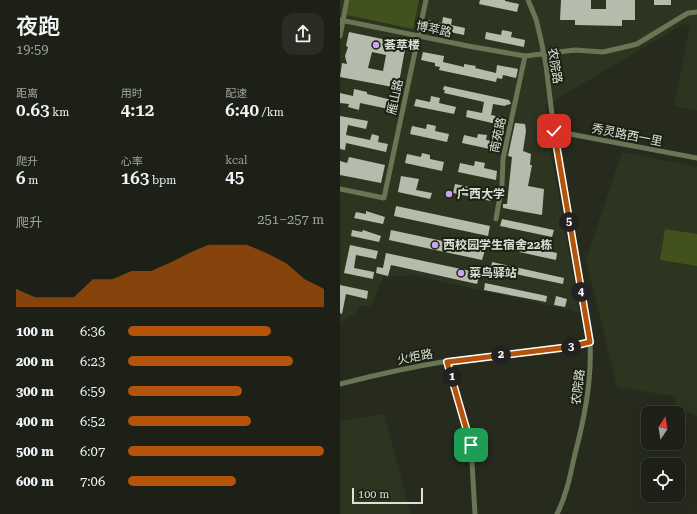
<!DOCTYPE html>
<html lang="zh">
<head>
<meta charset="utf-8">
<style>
	body { margin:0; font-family:"Roboto Serif","Noto Sans SC",serif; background:#292d23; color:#f1f3f6; height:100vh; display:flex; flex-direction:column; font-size:15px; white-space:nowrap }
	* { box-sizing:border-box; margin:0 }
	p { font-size:13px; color:#a0a3a1 }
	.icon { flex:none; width:22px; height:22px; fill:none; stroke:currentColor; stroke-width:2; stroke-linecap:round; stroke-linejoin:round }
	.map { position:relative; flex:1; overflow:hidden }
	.panel { display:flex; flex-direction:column; background:#1c2016; width:340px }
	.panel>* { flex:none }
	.needle { width:26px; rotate:12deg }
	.tools { position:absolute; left:301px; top:406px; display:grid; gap:8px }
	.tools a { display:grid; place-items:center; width:44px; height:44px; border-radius:8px; background:#1c2016; box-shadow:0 4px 16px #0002,0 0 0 1px #3a3e35; font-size:20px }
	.scale { position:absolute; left:12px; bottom:10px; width:71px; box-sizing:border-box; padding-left:4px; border:2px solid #dce0d7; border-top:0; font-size:11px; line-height:14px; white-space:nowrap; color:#dce0d7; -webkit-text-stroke:3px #1c2114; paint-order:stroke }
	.pin { position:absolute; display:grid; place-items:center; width:34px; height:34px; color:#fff; margin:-17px; border-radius:8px; box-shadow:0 2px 6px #0006 }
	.km { position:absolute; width:20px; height:20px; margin:-10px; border-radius:50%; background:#222; color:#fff; font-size:11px; line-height:20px; text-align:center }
	.round { display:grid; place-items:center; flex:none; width:42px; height:42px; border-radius:12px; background:#292d23 }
	.head { display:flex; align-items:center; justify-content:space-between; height:68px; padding:0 16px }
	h1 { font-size:22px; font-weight:600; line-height:30px }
	.metrics { display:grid; grid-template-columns:repeat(3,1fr); gap:6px; height:68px; padding:4px 16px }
	.metrics div { display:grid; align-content:center }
	.metrics b { font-size:17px; font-weight:600 }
	.metrics small { font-size:11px; font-weight:400 }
	.metrics p { font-size:11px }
	.chart { height:112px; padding:8px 16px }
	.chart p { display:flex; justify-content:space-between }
	.chart svg { width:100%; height:72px; margin-top:4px; fill:#b45309; opacity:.7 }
	ul { padding:0 16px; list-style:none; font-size:13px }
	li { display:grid; grid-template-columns:64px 48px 1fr; align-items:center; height:30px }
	li i { height:10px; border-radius:5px; background:#b45309 }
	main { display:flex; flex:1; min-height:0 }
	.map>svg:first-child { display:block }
	.built { fill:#2d3420 }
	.green { fill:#42521c }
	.building { fill:#b5bcab; fill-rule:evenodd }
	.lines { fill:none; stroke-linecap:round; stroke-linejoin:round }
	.minor { stroke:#6a7555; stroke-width:5 }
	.minor-bridge { stroke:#6a7555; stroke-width:5 }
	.route-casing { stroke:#fff; stroke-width:8 }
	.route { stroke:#b45309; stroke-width:5 }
	.poi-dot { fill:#c7a6f0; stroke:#1c2114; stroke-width:1.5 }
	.labels { text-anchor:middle; stroke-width:4; stroke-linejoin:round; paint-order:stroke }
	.street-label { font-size:12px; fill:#dce0d7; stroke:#1c2114 }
	.poi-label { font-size:12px; font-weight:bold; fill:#dce0d7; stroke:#1c2114; text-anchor:start }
</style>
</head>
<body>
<main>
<section class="panel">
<div class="head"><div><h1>夜跑</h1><p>19:59</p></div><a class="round"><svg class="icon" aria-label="share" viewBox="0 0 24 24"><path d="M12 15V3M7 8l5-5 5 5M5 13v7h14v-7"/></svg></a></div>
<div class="metrics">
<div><p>距离</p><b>0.63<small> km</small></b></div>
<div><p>用时</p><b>4:12</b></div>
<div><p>配速</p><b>6:40<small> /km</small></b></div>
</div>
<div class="metrics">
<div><p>爬升</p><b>6<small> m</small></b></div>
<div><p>心率</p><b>163<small> bpm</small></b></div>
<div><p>kcal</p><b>45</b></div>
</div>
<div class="chart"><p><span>爬升</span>251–257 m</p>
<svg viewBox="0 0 160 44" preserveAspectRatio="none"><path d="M0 44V33L10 38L20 38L30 38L40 27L50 27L60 22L70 22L80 17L90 11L100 6L110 6L120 6L130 11L140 17L150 27L160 33V44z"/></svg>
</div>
<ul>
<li><b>100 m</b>6:36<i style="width:73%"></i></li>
<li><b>200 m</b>6:23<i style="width:84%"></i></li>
<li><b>300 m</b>6:59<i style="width:58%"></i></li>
<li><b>400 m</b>6:52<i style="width:63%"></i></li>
<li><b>500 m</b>6:07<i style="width:100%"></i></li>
<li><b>600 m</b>7:06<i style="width:55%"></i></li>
</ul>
</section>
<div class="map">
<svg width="357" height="514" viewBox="0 0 357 514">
	<rect width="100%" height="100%" fill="#262b1d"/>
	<g class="built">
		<path d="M0 0H357V111L334 106 350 25 344 24 205 106 212 160 240 312H235L234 311 72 275 43 278 31 306H20L16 316 11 315 0 323Z"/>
		<path d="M282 152 357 167V416L339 409 332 396 277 387 246 260Z"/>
		<path d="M44 414 71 514H0V421Z"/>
	</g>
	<g class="green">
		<path d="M10 0H79L73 29 7 15Z"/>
		<path d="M325 229 357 234V266L320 260Z"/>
	</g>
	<g class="building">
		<path d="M140 0H165V1L179 4 177 12 139 4Z"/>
		<path d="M221 0H251V9H266V0H295V20H282V26L235 25V20H220Z"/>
		<rect x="314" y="0" width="17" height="5"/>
		<path d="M103 17 112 19 111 25 125 28 124 35 86 27 87 20 102 23Z"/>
		<path d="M162 30 172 32 171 37 185 40 184 47 145 39 146 32 161 35Z"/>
		<path d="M9 32 66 44 58 88 0 77 2 63 7 64 5 56 8 47 6 46ZM32 52 46 55 43 71 28 68Z"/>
		<path d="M83 52 104 56 103 62 124 67V64L136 66 135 68 156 73 157 65 178 69 176 78 163 75 162 79 157 78 156 82 99 70 100 67 95 66V63L81 60Z"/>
		<path d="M104 86 169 100 171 104 166 105 165 106 153 104 151 115 166 118 165 126 126 117 127 110 142 113 144 102 104 93 105 90H103Z"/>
		<path d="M14 89 27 92V94L60 102 58 111 20 103 19 110 8 107 9 104 0 103V93L13 96Z"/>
		<path d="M91 96 100 98 99 103 116 107 114 114 74 106 76 99 90 102Z"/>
		<path d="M0 116 28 121 26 129 8 125 6 135 30 140 32 134 39 136 38 142 48 144 46 152 6 143 5 150 0 149Z"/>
		<path d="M175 123 185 124 186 131 183 151 191 154 190 165H192L188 186 204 189 202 215 163 208V204H167L172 157 168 156Z"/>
		<path d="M87 124 96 126 95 131 109 134 107 142 70 134 72 126 86 129Z"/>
		<path d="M138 134 147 135 146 140 161 143 159 151 122 143 124 135 137 138Z"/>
		<path d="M82 153 90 155V159L104 162 102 171 65 163 67 154 81 157Z"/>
		<path d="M9 157 45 165 41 183 0 175V161L7 163Z"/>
		<path d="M135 161 145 163 144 168 157 171 156 180 118 172 120 163 134 166Z"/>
		<path d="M61 176 79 179 76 190 92 193 90 199 58 192Z"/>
		<path d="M115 184 153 192 151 201 113 193Z"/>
		<path d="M56 206 150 226 148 236 54 216Z"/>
		<path d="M26 211 45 217 43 224 14 218 16 212 26 214Z"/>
		<path d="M162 219 214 230 212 237 160 226Z"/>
		<path d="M12 230 22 232 23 230 41 236 39 242 11 236Z"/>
		<path d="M51 230 145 250 142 260 49 240Z"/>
		<path d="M157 240 217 253 216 260 156 247Z"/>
		<path d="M10 245 38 251 36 259 16 255 14 268 34 272 33 279 4 273Z"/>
		<path d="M46 253 140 273 137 284 51 265 48 276 36 273 37 267 43 268Z"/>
		<path d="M152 262 224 278 223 284 151 269Z"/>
		<path d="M145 283 207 296 206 302 144 290Z"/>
		<path d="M0 285 28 291 27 299 6 294 2 314 0 313Z"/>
		<path d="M216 296 227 299 225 307 214 305Z"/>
	</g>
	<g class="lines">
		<g class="minor">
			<path d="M188 0 196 19 201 40"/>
			<path d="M0 20 128 46 185 56 235 50 263 52 285 47 297 44 348 13 357 12"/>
			<path d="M0 36 7 0"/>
			<path d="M206 65 214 131 250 342C252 382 244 420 234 458 230 477 226 496 217 514"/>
			<path d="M214 131 357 158"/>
			<path d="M0 189 44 198 86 0"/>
			<path d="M156 219 162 185 163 159 185 56"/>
			<path d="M107 361 131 445 135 514"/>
			<path d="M0 384C35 375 71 367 108 361 155 354 203 353 250 342"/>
		</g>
		<path class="minor-bridge" d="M201 40 206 65"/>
	</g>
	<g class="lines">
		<g class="route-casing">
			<path id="route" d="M131 445 107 362 229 347 250 342 214 131"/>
		</g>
		<use href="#route" class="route"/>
	</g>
	<g class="poi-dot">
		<circle cx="36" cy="45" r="4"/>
		<circle cx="109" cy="194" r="4"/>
		<circle cx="95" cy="245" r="4"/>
		<circle cx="121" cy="273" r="4"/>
	</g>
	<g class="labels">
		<g class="street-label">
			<text transform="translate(94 29) rotate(12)" y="4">博萃路</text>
			<text transform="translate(215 66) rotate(81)" y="4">农院路</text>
			<text transform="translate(55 97) rotate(-78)" y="4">雁山路</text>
			<text transform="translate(158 135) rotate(-78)" y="4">南苑路</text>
			<text transform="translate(287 135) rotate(11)" y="4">秀灵路西一里</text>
			<text transform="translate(75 357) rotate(-11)" y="4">火炬路</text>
			<text transform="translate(238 387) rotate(-83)" y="4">农院路</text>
		</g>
		<g class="poi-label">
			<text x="44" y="49">荟萃楼</text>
			<text x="117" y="198">广西大学</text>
			<text x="103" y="249">西校园学生宿舍22栋</text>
			<text x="129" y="277">菜鸟驿站</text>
		</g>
	</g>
</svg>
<div class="tools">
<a><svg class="needle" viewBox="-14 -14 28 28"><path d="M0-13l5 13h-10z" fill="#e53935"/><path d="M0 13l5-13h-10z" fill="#a0a3a1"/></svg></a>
<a><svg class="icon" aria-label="locate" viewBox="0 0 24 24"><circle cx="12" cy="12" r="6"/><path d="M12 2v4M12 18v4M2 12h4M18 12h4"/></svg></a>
</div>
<div class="scale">100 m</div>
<div class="pin" style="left:131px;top:445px;background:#1e9e55"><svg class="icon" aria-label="arrive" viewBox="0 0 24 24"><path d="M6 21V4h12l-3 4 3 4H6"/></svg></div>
<div class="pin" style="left:214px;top:131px;background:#d93025"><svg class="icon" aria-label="check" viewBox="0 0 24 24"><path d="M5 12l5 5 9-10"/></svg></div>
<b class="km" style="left:112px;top:377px">1</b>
<b class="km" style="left:161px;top:355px">2</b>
<b class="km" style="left:231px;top:347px">3</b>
<b class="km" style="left:241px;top:292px">4</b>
<b class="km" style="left:229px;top:222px">5</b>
</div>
</main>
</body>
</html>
